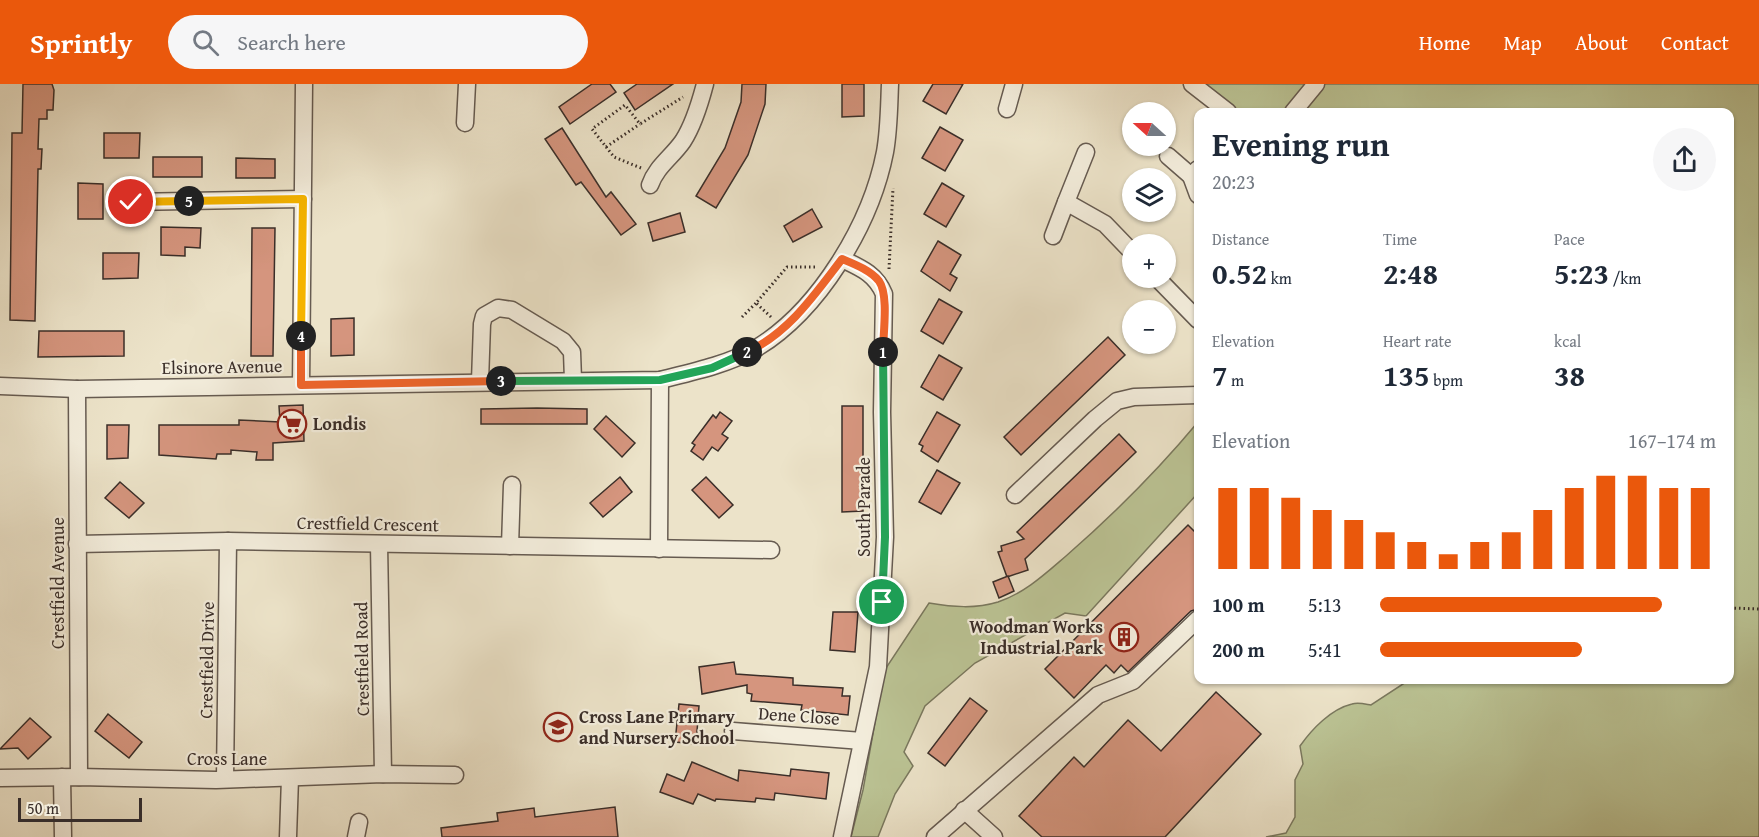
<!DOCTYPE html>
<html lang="en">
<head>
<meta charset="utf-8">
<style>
	body { margin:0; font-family:"Gentium Book Plus",serif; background:#f6f6f7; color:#1f2937; height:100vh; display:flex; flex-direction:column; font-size:22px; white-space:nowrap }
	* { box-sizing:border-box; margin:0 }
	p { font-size:20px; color:#747a83 }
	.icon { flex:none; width:33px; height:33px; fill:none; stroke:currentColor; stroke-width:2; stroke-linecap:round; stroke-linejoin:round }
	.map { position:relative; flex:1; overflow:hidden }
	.drawer { position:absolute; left:1194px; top:24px; width:540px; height:576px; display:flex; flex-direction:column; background:#fff; border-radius:12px; box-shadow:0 2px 4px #0004 }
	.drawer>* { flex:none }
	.needle { width:39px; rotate:291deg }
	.buttons { position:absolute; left:1122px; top:18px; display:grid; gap:12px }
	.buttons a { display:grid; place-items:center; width:54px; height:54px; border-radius:50%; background:#fff; box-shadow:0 2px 4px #0004; font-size:30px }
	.scale { position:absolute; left:18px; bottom:15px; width:124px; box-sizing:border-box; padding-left:6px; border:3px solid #3a2e29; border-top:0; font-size:16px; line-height:21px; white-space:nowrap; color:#3a2e29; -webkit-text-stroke:4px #f3eddc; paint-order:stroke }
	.pin { position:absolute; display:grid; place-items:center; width:51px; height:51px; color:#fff; margin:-26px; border:3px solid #fff; border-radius:50%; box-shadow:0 2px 6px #0007 }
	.km { position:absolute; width:30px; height:30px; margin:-15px; border-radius:50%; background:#222; color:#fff; font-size:16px; line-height:30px; text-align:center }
	.round { display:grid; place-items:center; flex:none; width:63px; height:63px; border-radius:32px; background:#f6f6f7 }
	.head { display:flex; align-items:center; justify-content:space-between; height:102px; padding:0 18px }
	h1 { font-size:33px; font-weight:700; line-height:45px }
	.stats { display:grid; grid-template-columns:repeat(3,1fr); gap:9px; height:102px; padding:6px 18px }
	.stats div { display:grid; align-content:center }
	.stats b { font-size:30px; font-weight:700 }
	.stats small { font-size:16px; font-weight:400 }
	.stats p { font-size:16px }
	.chart { height:168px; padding:12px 18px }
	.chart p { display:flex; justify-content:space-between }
	.chart svg { width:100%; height:108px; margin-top:6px; stroke:#ea580c; stroke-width:6 }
	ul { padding:0 18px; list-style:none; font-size:20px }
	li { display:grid; grid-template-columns:96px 72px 1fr; align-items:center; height:45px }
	li i { height:15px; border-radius:8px; background:#ea580c }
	header { display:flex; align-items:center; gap:36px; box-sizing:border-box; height:84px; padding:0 30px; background:#ea580c; color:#fff }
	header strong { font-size:28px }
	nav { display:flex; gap:33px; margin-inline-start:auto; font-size:21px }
	.search { width:420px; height:54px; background:#f6f6f7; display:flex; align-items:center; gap:15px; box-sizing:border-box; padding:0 21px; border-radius:33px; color:#747a83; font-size:22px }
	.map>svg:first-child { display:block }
	.green { fill:#bbc394; stroke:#7a785e; stroke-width:1.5 }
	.building { fill:#d5957e; stroke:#3a2e29; stroke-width:1.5 }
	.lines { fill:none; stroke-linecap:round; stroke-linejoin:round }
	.minor-casing { stroke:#665b51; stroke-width:19 }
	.path { stroke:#3a2e29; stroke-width:3; stroke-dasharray:1.5 3; stroke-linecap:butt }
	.minor { stroke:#f3eddc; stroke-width:16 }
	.split-1-casing { stroke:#fff; stroke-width:12 }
	.split-2-casing { stroke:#fff; stroke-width:12 }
	.split-3-casing { stroke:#fff; stroke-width:12 }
	.split-4-casing { stroke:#fff; stroke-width:12 }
	.split-5-casing { stroke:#fff; stroke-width:12 }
	.split-6-casing { stroke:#fff; stroke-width:12 }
	.split-1 { stroke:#22a559; stroke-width:8 }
	.split-2 { stroke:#f0652b; stroke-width:8 }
	.split-3 { stroke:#22a559; stroke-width:8 }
	.split-4 { stroke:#f0652b; stroke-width:8 }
	.split-5 { stroke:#f5b400; stroke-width:8 }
	.split-6 { stroke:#f5b400; stroke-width:8 }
	.labels { text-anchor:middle; stroke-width:4.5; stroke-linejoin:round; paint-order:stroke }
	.street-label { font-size:18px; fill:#3a2e29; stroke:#f3eddc }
	.poi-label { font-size:18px; font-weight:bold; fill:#3a2e29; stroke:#f3eddc; text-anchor:start }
</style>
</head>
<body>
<header>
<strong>Sprintly</strong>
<div class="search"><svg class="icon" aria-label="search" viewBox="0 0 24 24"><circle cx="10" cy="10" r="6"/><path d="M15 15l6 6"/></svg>Search here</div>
<nav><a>Home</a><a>Map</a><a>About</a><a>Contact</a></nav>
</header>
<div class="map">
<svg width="1759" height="753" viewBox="0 0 1759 753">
	<rect width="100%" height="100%" fill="#ece3c9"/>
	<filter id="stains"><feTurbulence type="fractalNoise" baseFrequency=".00333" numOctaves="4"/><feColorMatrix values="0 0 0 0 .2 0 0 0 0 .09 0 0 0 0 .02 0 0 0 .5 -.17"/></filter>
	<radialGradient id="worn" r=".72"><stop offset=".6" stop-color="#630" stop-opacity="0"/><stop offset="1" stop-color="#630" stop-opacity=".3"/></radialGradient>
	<g class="green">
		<path d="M1200 0H1759V753H1266L1286 749 1295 733V696L1303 680 1300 662C1312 645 1331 625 1352 620 1358 618 1365 620 1371 621L1409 596H1730V28H1234Z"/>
		<path d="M1198 338V409L1086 532 1065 529 975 579 925 622 904 668 913 682 895 710 878 753H851L863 706 884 587 929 519C953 523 975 525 998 518 1025 509 1045 490 1066 472 1113 431 1158 386 1198 338Z"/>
	</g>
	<g class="building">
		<path d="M23 0H52L54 6 53 26H47V35H39L38 65H42L41 85H38L35 237 10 236 12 49H22Z"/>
		<path d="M592 0H610L616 8 570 40 559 23Z"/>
		<path d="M637 0H673L635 26 624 9Z"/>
		<path d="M742 0H766L765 20 748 71 716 124 696 112 725 64 741 18Z"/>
		<path d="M842 0H864V32L842 33Z"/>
		<path d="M933 0H963L946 30 923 17Z"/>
		<path d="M940 43 963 56 945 87 922 74Z"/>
		<path d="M562 44 606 113 611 108 636 140 621 151 581 98 576 101 545 55Z"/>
		<path d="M104 49H140L139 74H104Z"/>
		<rect x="153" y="73" width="49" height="20"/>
		<path d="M236 74 275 75V94H236Z"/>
		<path d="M78 99 103 100V135H78Z"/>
		<path d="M942 99 964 112 946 143 924 130Z"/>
		<path d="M812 125 822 143 793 158 784 142Z"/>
		<path d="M680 129 685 148 653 157 648 139Z"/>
		<path d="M161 143 201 144 200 164 185 163V172L161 171Z"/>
		<path d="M252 144H275L273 272H251Z"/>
		<path d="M938 157 961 171 950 190 957 194 950 207 921 187Z"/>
		<path d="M103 169H139L138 194 103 195Z"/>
		<path d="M939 215 962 228 943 260 921 247Z"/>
		<path d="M354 234V271L331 272V235Z"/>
		<path d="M39 247H124V272L38 273Z"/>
		<path d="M1108 253 1125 271 1021 371 1004 353Z"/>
		<path d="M939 271 962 284 943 316 921 303Z"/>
		<path d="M303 321 304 357 273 359V376H256L257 368 231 366V370H217L216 375 159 371V341H239V336L280 338 279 322Z"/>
		<path d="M842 322H863V427L842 428Z"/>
		<path d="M537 324 587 325V340H481V325Z"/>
		<path d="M720 328 732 337 722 350 728 354 718 367 712 363 703 376 691 367 695 361 692 359 713 331 716 334Z"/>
		<path d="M937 328 960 341 938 378 921 367 923 362 919 360Z"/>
		<path d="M606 332 635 359 622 373 594 345Z"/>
		<path d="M107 341H129L128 374 107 375Z"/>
		<path d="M1119 350 1136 368 1025 475 1028 486 1007 493 998 468 1002 467 1001 462 1024 455 1017 448Z"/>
		<path d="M937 386 960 399 941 430 919 418Z"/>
		<path d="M620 393 632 408 603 433 590 419Z"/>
		<path d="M706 393 733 421 719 434 692 406Z"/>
		<path d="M120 398 144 419 129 434 105 414Z"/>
		<path d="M1188 441 1198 451V525L1191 527 1128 588 1121 581 1114 589 1106 581 1074 614 1045 585Z"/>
		<path d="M1008 492 1014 507 999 514 993 498Z"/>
		<path d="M833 528H858L855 568 830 566Z"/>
		<path d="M734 578 736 590 793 594V601L843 604 842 612H850L848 631 801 626 802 621 751 617 752 610 747 609V601L702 610 699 583Z"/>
		<path d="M1216 608 1261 650 1165 753H1042L1019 732 1074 673 1084 683 1128 636 1161 667Z"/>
		<path d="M970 614 987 627 945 682 928 669Z"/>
		<path d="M679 620 699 622 696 660 675 658Z"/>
		<path d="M108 630 142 658 129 674 95 647Z"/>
		<path d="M30 634 51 653 28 675 18 664 0 665Z"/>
		<path d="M692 678 738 697 739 686 790 692 791 685 829 689 826 715 775 709 774 716 756 714 755 718 716 715 715 717 698 710 693 720 660 708 667 690 684 697Z"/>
		<path d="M615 723 618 753H442L441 744 498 737 497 729 534 724 535 733Z"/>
	</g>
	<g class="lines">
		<g class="minor-casing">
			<g id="minor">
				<path d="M1192 0 1228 28"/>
				<path d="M1007 25 1014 0"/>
				<path d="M1293 28 1316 0"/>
				<path d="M465 39 467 0"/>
				<path d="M1168 72 1191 92"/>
				<path d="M1198 85 1191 92 1198 111"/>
				<path d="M650 101C656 83 672 73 683 57 694 40 700 19 705 0"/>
				<path d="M131 118 303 115"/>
				<path d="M1066 118 1086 68"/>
				<path d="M1053 152 1066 118 1105 140 1132 168"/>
				<path d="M842 175C861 184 876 190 884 210L882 328 885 453 878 583 842 753"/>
				<path d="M1157 194 1198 236"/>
				<path d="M480 297 482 240 484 232 498 224 512 226 563 257 572 268 573 296"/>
				<path d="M301 301 304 0"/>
				<path d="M0 302 77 305 660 296C692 288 726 281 755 265 819 227 871 140 885 68 889 46 889 23 890 0"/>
				<path d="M77 305 79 693"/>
				<path d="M1015 411 1095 335 1117 317 1134 313 1198 311"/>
				<path d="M77 460 228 457 771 466"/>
				<path d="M379 460 383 690"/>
				<path d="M510 462 512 401"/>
				<path d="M659 465 660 296"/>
				<path d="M733 647 862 657"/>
				<path d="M62 693 63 753"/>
				<path d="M0 694 79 693 216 696 383 690 455 691"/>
				<path d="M225 695 228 457"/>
				<path d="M964 726 994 753"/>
				<path d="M288 753 290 694"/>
				<path d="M356 753 359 738"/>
				<path d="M935 753 1098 611 1133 597 1198 535"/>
			</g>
		</g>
		<g class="path">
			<path d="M606 63 640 40"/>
			<path d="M641 84 614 73 592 45 625 21 640 40 683 13"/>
			<path d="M889 185 893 104"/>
			<path d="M742 233 756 219"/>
			<path d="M771 233 756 219 787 183H818"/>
			<path d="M1730 524 1759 525"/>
		</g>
		<use href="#minor" class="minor"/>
	</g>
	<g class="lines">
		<g class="split-1-casing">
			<path id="split-1" d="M882 518 885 453 883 268"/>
		</g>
		<g class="split-2-casing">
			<path id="split-2" d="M747 268C789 249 815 210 842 175 854 180 870 186 879 197 889 211 883 250 883 268"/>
		</g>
		<g class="split-3-casing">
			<path id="split-3" d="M501 297 660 296 712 284 747 268"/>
		</g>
		<g class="split-4-casing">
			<path id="split-4" d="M301 252V301L501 297"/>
		</g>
		<g class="split-5-casing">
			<path id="split-5" d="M189 117 303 115 301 252"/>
		</g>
		<g class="split-6-casing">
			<path id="split-6" d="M131 118 189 117"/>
		</g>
		<use href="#split-1" class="split-1"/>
		<use href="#split-2" class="split-2"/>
		<use href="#split-3" class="split-3"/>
		<use href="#split-4" class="split-4"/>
		<use href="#split-5" class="split-5"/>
		<use href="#split-6" class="split-6"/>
	</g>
	<defs>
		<g id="supermarket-ring" transform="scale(1.5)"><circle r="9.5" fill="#f3eddc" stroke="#8f2418" stroke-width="1.5"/><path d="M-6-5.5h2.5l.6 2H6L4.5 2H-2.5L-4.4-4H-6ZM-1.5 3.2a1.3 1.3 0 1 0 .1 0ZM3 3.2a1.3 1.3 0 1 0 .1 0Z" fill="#8f2418"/></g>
		<g id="building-ring" transform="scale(1.5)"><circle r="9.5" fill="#f3eddc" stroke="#8f2418" stroke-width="1.5"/><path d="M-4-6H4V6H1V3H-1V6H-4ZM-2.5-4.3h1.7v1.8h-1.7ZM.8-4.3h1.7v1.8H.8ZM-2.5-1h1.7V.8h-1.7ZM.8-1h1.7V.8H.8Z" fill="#8f2418"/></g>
		<g id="school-ring" transform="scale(1.5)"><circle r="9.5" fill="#f3eddc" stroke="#8f2418" stroke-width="1.5"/><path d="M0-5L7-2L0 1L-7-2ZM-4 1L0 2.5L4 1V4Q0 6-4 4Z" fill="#8f2418"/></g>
	</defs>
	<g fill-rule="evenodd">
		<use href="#supermarket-ring" x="292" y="340"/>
		<use href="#building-ring" x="1124" y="553"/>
		<use href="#school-ring" x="558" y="643"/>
	</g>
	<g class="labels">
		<g class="street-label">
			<text transform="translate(222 283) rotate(-1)" y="6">Elsinore Avenue</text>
			<text transform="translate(864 423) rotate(-90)" y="6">South Parade</text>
			<text transform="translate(368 440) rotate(1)" y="6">Crestfield Crescent</text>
			<text transform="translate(58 499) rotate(-90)" y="6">Crestfield Avenue</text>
			<text transform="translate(362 575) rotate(-91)" y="6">Crestfield Road</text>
			<text transform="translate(207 576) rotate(-89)" y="6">Crestfield Drive</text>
			<text transform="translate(799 632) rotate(4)" y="6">Dene Close</text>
			<text x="227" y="681">Cross Lane</text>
		</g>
		<g class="poi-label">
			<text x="313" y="346">Londis</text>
			<text x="1103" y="549" text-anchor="end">Woodman Works<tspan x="1103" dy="21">Industrial Park</tspan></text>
			<text x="579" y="639">Cross Lane Primary<tspan x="579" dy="21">and Nursery School</tspan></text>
		</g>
	</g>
	<rect width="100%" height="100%" filter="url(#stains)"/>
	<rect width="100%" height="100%" fill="url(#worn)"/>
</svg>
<div class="buttons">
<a><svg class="needle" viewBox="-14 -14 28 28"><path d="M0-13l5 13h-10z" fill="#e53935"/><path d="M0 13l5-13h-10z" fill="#747a83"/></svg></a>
<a><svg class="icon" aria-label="layers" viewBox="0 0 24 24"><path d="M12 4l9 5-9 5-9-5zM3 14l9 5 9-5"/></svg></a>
<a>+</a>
<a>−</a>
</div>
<div class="scale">50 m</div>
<div class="pin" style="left:882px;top:518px;background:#1e9e55"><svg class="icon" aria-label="arrive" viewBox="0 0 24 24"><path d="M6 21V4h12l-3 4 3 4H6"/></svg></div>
<div class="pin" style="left:131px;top:118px;background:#d93025"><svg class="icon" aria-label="check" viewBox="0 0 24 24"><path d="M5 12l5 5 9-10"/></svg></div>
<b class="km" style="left:883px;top:268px">1</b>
<b class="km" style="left:747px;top:268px">2</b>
<b class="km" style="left:501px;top:297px">3</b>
<b class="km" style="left:301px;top:252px">4</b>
<b class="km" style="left:189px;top:117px">5</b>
<section class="drawer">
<div class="head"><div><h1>Evening run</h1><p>20:23</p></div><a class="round"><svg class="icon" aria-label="share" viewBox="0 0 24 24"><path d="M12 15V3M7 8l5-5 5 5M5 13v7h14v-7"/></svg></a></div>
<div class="stats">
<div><p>Distance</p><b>0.52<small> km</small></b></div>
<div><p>Time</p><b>2:48</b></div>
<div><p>Pace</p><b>5:23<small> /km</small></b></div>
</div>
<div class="stats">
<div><p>Elevation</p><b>7<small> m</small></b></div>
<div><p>Heart rate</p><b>135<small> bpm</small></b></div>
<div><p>kcal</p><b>38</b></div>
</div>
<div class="chart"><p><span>Elevation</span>167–174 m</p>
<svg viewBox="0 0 160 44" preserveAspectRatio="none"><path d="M5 44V11M15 44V11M25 44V15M35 44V20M45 44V24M55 44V29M65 44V33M75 44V38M85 44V33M95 44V29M105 44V20M115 44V11M125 44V6M135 44V6M145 44V11M155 44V11"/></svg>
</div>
<ul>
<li><b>100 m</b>5:13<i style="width:84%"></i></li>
<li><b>200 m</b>5:41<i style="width:60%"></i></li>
</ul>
</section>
</div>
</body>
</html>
